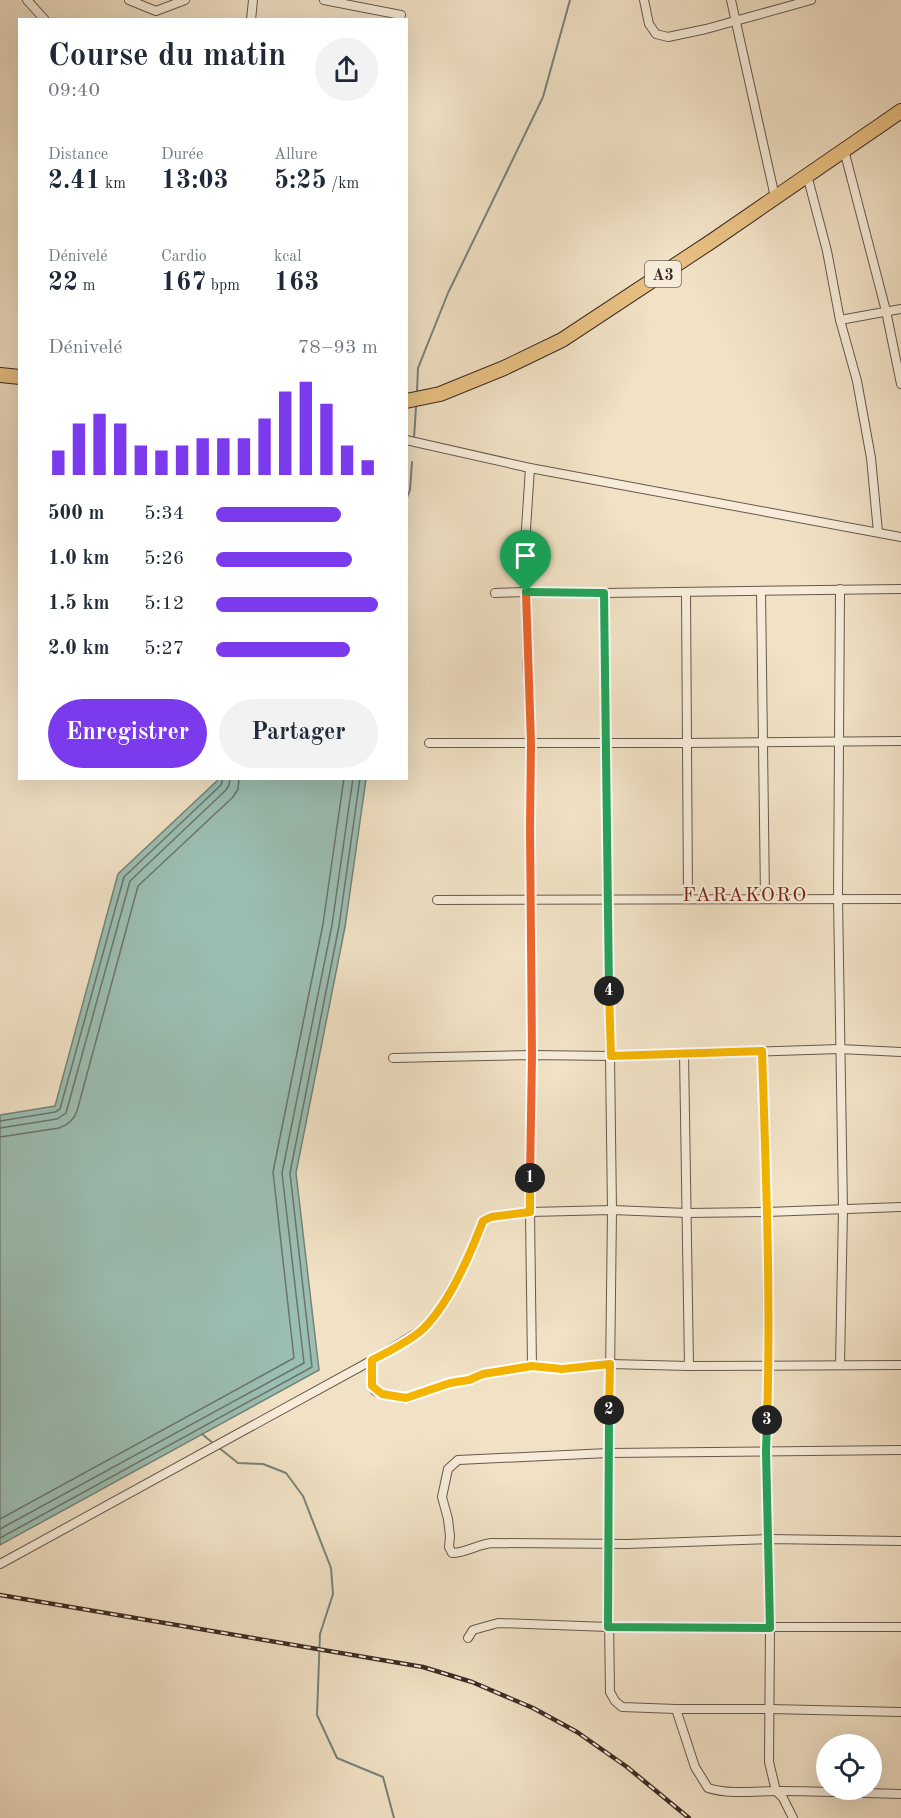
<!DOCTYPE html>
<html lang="fr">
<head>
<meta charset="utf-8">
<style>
	body { margin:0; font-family:"Old Standard TT",serif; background:#f2f2f3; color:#1f2937; height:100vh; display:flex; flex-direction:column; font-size:22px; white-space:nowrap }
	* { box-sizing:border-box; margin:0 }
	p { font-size:20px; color:#747a83 }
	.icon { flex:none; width:33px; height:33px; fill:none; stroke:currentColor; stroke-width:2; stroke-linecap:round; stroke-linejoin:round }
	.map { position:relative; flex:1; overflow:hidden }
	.side { position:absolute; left:18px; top:18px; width:390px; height:762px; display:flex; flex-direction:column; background:#fff; border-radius:0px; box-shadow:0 6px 24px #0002 }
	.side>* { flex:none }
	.controls { position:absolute; left:816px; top:1734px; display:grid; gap:12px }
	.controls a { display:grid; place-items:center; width:66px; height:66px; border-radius:50%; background:#fff; box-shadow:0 6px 24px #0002; font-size:30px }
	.pin { position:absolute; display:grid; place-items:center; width:51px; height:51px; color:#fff; margin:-62px -26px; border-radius:50% 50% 50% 0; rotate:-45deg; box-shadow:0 0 6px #0007 }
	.pin .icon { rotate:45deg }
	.km { position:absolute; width:30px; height:30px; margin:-15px; border-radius:50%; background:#222; color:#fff; font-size:16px; line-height:30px; text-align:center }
	.round { display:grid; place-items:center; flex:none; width:63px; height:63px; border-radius:32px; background:#f2f2f3 }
	.summary { display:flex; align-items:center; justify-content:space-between; height:102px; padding:0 30px }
	h1 { font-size:33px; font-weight:600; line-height:45px }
	.figures { display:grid; grid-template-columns:repeat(3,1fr); gap:9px; height:102px; padding:6px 30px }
	.figures div { display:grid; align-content:center }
	.figures b { font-size:26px; font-weight:600 }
	.figures small { font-size:16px; font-weight:400 }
	.figures p { font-size:16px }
	.chart { height:168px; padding:12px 30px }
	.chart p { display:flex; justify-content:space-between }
	.chart svg { width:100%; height:108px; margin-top:6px; stroke:#7c3aed; stroke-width:6 }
	.primary-button { display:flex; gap:12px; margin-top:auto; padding:12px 30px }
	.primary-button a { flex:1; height:69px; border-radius:36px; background:#7c3aed; color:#fff; font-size:24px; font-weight:600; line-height:69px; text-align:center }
	.primary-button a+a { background:#f2f2f3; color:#1f2937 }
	ul { padding:0 30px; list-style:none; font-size:20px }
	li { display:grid; grid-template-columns:96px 72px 1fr; align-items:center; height:45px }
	li i { height:15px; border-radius:8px; background:#7c3aed }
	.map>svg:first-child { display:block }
	.water { fill:#9bbeb2; stroke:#758379; stroke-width:1.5 }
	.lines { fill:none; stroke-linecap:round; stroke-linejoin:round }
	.shore { stroke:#6b746b; stroke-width:1.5 }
	.stream { stroke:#758379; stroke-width:2 }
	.minor-casing { stroke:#68584c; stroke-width:10 }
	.trunk-casing { stroke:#3b2b24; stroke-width:16 }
	.minor { stroke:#f6ecd9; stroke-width:8 }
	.trunk { stroke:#e8c082; stroke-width:14 }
	.rail-casing { stroke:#3b2b24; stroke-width:4.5 }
	.rail { stroke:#f6ecd9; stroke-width:2; stroke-dasharray:7; stroke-linecap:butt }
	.split-1-casing { stroke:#fff; stroke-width:12 }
	.split-2-casing { stroke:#fff; stroke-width:12 }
	.split-3-casing { stroke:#fff; stroke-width:12 }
	.split-4-casing { stroke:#fff; stroke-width:12 }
	.split-5-casing { stroke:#fff; stroke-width:12 }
	.split-1 { stroke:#f0652b; stroke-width:8 }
	.split-2 { stroke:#f5b400; stroke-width:8 }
	.split-3 { stroke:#22a559; stroke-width:8 }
	.split-4 { stroke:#f5b400; stroke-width:8 }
	.split-5 { stroke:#22a559; stroke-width:8 }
	.labels { text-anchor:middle; stroke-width:4.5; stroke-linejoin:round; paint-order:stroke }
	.shield { fill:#f6ecd9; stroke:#73655a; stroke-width:1.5 }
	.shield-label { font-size:16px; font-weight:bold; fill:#3b2b24 }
	.neighbourhood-label { font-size:20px; letter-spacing:1.5px; fill:#7a1f14; stroke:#f6ecd9 }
</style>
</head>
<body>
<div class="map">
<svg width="901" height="1818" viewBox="0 0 901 1818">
	<rect width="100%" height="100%" fill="#f1e1c5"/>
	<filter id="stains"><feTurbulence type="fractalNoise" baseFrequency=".00333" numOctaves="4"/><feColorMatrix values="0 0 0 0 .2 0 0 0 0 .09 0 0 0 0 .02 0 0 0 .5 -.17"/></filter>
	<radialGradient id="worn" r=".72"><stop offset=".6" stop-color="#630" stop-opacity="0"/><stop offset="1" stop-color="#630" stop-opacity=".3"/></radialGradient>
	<path class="water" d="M219 779H366L345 927 296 1173 319 1370 0 1545V1115L55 1106 118 874Z"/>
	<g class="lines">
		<g class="shore">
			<path d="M0 1121 55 1112 60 1109 124 877 221 785 223 778"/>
			<path d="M0 1128 57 1119 66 1113 130 881 226 790 229 785 230 778"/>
			<path d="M0 1137 59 1128C68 1125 74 1120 77 1111L138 886 233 797 238 789 239 778"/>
			<path d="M0 1519 294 1358 273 1172 323 924 344 778"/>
			<path d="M0 1529 304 1363 282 1173 332 925 353 778"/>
			<path d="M0 1538 312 1367 290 1173 339 926 360 778"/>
		</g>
		<g class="stream">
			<path d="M417 391 418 368 448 293 543 97 570 0"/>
			<path d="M414 438 416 407"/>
			<path d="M406 500 410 490 412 462"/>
			<path d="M202 1434 214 1444"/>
			<path d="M218 1447 238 1463 263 1464 286 1473 303 1496 331 1568 333 1594 320 1634 317 1715 337 1758 383 1777 394 1818"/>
		</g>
		<g class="minor-casing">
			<g id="minor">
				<path d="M27 0 45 20"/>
				<path d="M129 0 156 11 185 0"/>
				<path d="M324 0 401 15"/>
				<path d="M644 0 649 24 656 34 668 37 706 29 811 0"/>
				<path d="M731 0 775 197"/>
				<path d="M251 20 253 0"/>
				<path d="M844 150 886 311 901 384"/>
				<path d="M807 175 827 251 840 320 857 381 871 458 878 532"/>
				<path d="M840 320 901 309"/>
				<path d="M406 440 530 468 901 537"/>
				<path d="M530 468 526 529 527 657 531 743 530 827 532 1055 530 1212 532 1366"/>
				<path d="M840 589 838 898 843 1209 840 1365"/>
				<path d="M686 592 688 898"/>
				<path d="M761 592 765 898"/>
				<path d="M495 593 526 592 604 593 901 589"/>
				<path d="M604 593 612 1210 608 1543 610 1692 615 1701 622 1707 676 1709H770L901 1712"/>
				<path d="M429 743H687L901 741"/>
				<path d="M437 900 901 899"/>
				<path d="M762 1051 767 1212 768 1366 766 1451 770 1628 769 1762 776 1791 783 1798 793 1818"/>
				<path d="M684 1053 689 1366"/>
				<path d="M393 1058 532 1055 611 1056 840 1049 901 1052"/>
				<path d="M372 1360 371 1379 372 1386 375 1391 382 1394 406 1399 450 1383 469 1380 483 1374 532 1366 562 1369 610 1364 689 1366 901 1365"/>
				<path d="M901 1450 608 1453 458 1460 448 1469 442 1497 448 1519 450 1536 449 1547 452 1553C466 1553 478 1544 492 1543L627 1544 768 1539 901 1541"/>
				<path d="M0 1564 378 1357 423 1329 441 1308 473 1248 483 1221 491 1217 530 1212 612 1210 687 1213 767 1212 901 1207"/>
				<path d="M468 1638 473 1630 498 1623 608 1627H901"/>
				<path d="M676 1709 695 1767 708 1788C730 1795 756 1791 779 1791 819 1791 860 1793 901 1794"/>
			</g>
		</g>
		<g class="trunk-casing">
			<g id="trunk">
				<path d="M0 375 20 377"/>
				<path d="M406 401 440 394 504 368 562 340 712 241 901 111"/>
			</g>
		</g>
		<use href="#minor" class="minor"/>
		<use href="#trunk" class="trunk"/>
		<g class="rail-casing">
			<path id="rail" d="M0 1595 423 1667 472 1682 533 1708 577 1732 627 1767 689 1818"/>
		</g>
		<use href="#rail" class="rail"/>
	</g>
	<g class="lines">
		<g class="split-1-casing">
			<path id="split-1" d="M526 592 531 743 530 827 532 1055 530 1178"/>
		</g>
		<g class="split-2-casing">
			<path id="split-2" d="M530 1178V1212L491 1217 483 1221C470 1255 450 1302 424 1328 414 1338 386 1353 372 1360V1386L382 1394 406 1398 450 1383 469 1380 483 1374 532 1366 562 1369 610 1364 609 1410"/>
		</g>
		<g class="split-3-casing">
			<path id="split-3" d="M609 1410 608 1627 770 1628 766 1451 767 1420"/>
		</g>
		<g class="split-4-casing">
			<path id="split-4" d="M609 991 611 1056 762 1051C766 1174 771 1297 767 1420"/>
		</g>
		<g class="split-5-casing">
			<path id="split-5" d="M526 592 604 593 609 991"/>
		</g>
		<use href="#split-1" class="split-1"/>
		<use href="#split-2" class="split-2"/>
		<use href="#split-3" class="split-3"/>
		<use href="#split-4" class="split-4"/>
		<use href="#split-5" class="split-5"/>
	</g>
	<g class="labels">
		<rect class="shield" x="645" y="261" width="36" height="26" rx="4.5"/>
		<g class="shield-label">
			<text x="663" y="280">A3</text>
		</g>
		<g class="neighbourhood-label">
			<text x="745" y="901">FARAKORO</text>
		</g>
	</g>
	<rect width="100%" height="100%" filter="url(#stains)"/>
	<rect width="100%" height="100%" fill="url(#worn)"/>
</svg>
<div class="controls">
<a><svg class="icon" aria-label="locate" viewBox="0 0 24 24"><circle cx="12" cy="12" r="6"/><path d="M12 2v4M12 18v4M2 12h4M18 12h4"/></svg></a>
</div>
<div class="pin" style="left:526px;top:592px;background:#1e9e55"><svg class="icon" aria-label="arrive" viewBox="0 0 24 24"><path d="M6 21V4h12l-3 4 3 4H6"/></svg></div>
<b class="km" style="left:530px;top:1178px">1</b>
<b class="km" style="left:609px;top:1410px">2</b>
<b class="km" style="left:767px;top:1420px">3</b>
<b class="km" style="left:609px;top:991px">4</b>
<section class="side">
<div class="summary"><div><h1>Course du matin</h1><p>09:40</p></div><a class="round"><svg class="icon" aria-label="share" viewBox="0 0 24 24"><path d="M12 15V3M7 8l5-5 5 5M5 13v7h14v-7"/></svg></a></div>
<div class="figures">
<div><p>Distance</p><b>2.41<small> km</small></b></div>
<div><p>Durée</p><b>13:03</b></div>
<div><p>Allure</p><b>5:25<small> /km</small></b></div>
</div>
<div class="figures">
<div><p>Dénivelé</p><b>22<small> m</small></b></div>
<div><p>Cardio</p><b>167<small> bpm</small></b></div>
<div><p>kcal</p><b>163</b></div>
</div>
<div class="chart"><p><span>Dénivelé</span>78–93 m</p>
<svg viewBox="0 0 160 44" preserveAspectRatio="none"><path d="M5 44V34M15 44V23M25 44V19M35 44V23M45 44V32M55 44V34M65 44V32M75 44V29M85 44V29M95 44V29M105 44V21M115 44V10M125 44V6M135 44V15M145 44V32M155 44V38"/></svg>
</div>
<ul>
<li><b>500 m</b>5:34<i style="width:77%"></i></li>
<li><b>1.0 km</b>5:26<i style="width:84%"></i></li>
<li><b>1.5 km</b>5:12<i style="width:100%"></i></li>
<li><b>2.0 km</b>5:27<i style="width:83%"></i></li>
</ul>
<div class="primary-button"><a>Enregistrer</a><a>Partager</a></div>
</section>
</div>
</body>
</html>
